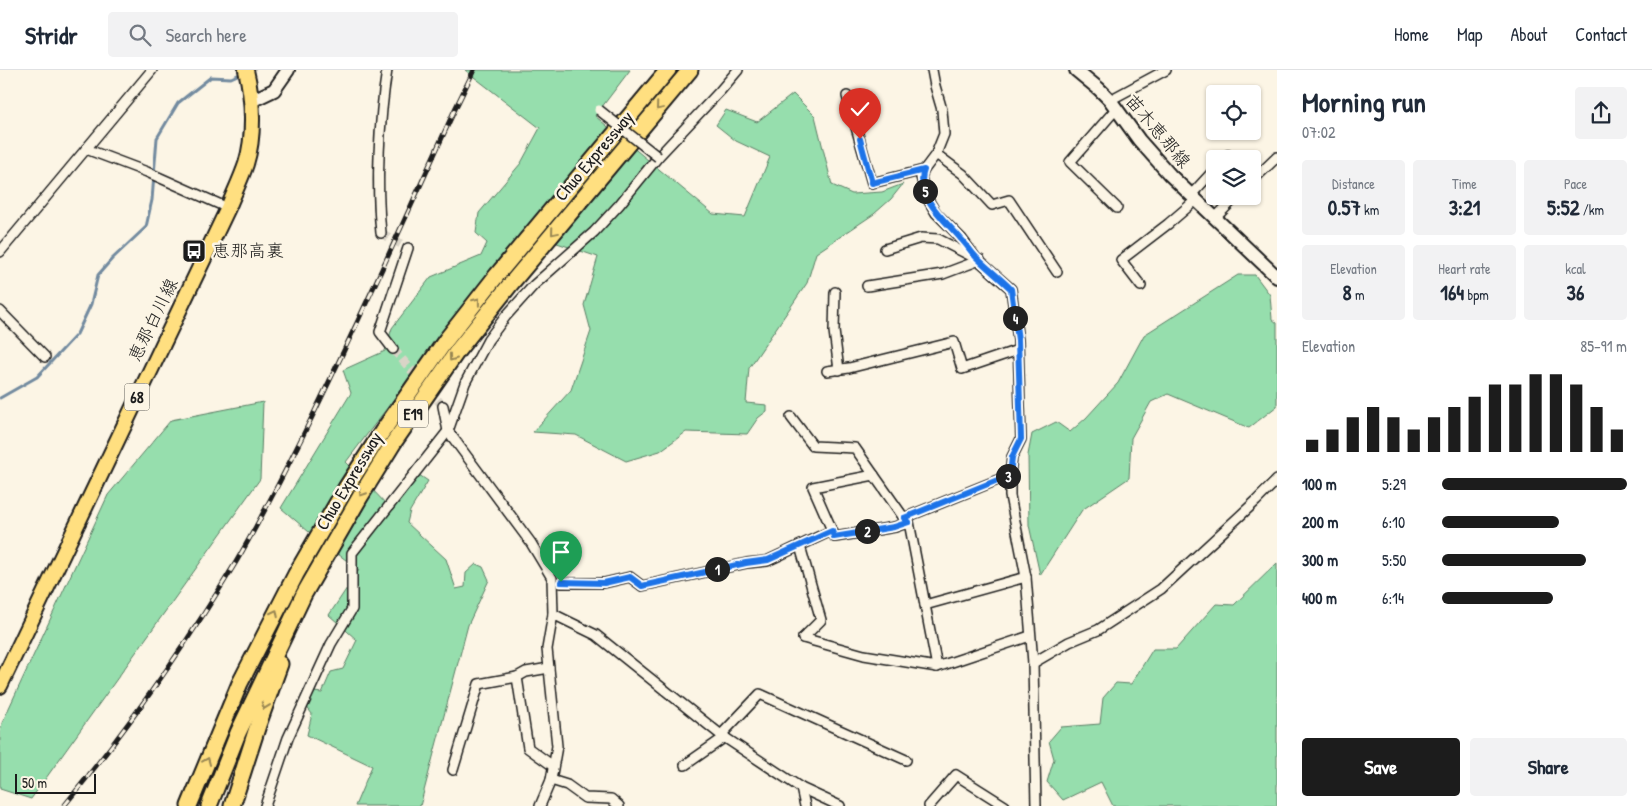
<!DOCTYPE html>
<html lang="en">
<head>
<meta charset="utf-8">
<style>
	body { margin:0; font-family:"Patrick Hand","Klee One",sans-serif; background:#f2f2f3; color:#1f2937; height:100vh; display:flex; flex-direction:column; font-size:19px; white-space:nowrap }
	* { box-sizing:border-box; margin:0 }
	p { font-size:16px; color:#747a83 }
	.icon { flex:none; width:28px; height:28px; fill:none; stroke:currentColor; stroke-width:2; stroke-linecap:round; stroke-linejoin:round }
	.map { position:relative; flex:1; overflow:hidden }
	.sheet { display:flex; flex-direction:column; background:#fff; width:375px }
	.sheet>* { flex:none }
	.buttons { position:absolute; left:1206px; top:15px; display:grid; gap:10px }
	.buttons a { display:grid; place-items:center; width:55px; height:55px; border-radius:5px; background:#fff; box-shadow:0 1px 4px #0004; font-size:25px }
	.scale { position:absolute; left:15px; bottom:12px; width:81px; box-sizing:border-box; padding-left:5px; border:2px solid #1c1c1c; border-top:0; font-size:14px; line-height:18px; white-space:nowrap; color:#1c1c1c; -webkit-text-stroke:4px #fcf5e5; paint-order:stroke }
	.pin { position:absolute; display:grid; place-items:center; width:42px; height:42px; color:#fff; margin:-51px -21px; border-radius:50% 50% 50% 0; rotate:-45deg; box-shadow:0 0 5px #0007 }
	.pin .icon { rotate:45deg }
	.km { position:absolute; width:25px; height:25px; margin:-12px; border-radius:50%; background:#222; color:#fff; font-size:14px; line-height:25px; text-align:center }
	.round { display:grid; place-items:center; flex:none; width:52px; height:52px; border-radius:5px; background:#f2f2f3 }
	.overview { display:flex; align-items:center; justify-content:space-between; height:85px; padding:0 25px }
	h1 { font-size:28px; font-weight:800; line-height:38px }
	.stats { display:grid; grid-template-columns:repeat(3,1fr); gap:8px; height:85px; padding:5px 25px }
	.stats div { display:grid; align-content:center; border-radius:5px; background:#f2f2f3; text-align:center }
	.stats b { font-size:21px; font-weight:800 }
	.stats small { font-size:14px; font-weight:400 }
	.stats p { font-size:14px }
	.chart { height:140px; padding:10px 25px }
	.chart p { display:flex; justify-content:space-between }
	.chart svg { width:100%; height:90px; margin-top:5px; stroke:#1c1c1c; stroke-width:6 }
	.cta { display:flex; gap:10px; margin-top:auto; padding:10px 25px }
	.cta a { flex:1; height:58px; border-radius:5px; background:#1c1c1c; color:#fff; font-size:20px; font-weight:800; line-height:58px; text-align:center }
	.cta a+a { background:#f2f2f3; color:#1f2937 }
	ul { padding:0 25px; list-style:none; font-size:16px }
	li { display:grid; grid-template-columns:80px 60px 1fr; align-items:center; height:38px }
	li i { height:12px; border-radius:6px; background:#1c1c1c }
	header { display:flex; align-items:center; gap:30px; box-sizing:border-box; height:70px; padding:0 25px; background:#fff; border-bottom:1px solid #e0e1e3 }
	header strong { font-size:24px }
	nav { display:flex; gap:28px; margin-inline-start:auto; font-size:18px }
	.search { width:350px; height:45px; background:#f2f2f3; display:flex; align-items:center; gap:12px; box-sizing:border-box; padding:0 18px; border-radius:5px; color:#747a83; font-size:19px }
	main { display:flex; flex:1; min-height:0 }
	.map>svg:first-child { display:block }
	.green { fill:#96dead; stroke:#597d64 }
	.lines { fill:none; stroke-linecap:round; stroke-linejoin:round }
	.stream { stroke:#728a9f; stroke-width:3 }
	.minor-tunnel { stroke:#dad4c7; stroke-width:9; stroke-dasharray:9 4.5; stroke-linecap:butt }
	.minor-casing { stroke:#1c1c1c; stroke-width:12 }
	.secondary-casing { stroke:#1c1c1c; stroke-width:16 }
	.primary-casing { stroke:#1c1c1c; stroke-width:18 }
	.motorway-casing { stroke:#1c1c1c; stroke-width:19 }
	.minor { stroke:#fcf5e5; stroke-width:9 }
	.secondary { stroke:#fcf5e5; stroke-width:12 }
	.primary { stroke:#ffdf80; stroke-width:14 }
	.motorway { stroke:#ffdf80; stroke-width:15 }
	.rail-casing { stroke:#1c1c1c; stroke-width:5 }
	.rail { stroke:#fcf5e5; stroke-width:3; stroke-dasharray:9; stroke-linecap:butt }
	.minor-bridge-casing { stroke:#1c1c1c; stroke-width:12; stroke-linecap:butt }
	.minor-bridge { stroke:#fcf5e5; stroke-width:9 }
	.oneway { stroke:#998753 }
	.route-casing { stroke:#fff; stroke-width:10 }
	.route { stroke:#1a73e8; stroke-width:6 }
	.labels { text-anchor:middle; stroke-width:5; stroke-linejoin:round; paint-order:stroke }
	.shield { fill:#fcf5e5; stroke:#5f5d58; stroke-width:1 }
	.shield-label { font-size:16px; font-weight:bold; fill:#1c1c1c }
	.street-label { font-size:18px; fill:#1c1c1c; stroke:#fcf5e5 }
	.poi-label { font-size:18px; fill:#1c1c1c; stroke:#fcf5e5; text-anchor:start }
</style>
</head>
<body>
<header>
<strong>Stridr</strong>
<div class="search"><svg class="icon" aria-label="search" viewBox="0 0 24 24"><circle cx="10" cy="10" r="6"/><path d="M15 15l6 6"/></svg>Search here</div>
<nav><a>Home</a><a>Map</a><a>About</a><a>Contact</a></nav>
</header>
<main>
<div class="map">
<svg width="1277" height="736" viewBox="0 0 1277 736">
	<rect width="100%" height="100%" fill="#fcf5e5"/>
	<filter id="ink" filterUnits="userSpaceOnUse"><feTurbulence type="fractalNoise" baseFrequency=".02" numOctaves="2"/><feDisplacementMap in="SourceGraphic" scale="10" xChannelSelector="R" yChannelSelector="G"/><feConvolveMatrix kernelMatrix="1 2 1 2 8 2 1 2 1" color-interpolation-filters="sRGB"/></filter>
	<g filter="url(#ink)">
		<g class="green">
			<path d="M465 0H630L595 46 713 144 745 147 770 87 736 71 716 55 726 40 757 52 793 24 815 46 832 115 852 124 882 122 903 114 891 129 874 144 816 183 807 213 749 298 746 333 767 335V341L758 348 747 364 686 362 660 381 626 391 576 365 533 362 571 320 591 261 584 235 598 187 522 161 346 392 390 438 419 405 428 411 410 441 407 453 446 489 456 519 465 517 466 503 476 494 483 497 489 510 468 555 420 736H355L372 696 307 665 312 644 306 636 314 622 322 623 331 602 343 599 357 570 329 545 359 500 309 462 281 438 351 323 343 300 385 281 392 258 431 207 481 186 487 173 476 163 479 143 521 93 540 58Z"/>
			<path d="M1238 205H1255L1270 225 1272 249 1277 253V336L1249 358 1168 324 1151 332 1131 368 1129 408 1082 440 1040 505 1029 455 1028 385 1032 364 1056 352 1070 362 1086 348 1118 313 1144 265Z"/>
			<path d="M263 332 260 409 31 729 0 719V662L2 653 108 425 171 350Z"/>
			<path d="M1277 493V736H1113L1101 712 1063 730 1047 712 1054 689 1049 671 1061 657 1100 654 1103 628 1116 613 1131 614 1153 579H1176L1216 534 1234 535Z"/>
		</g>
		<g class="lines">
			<path class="stream" d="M0 328 37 307 77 264 91 234 98 205 112 189 146 157 152 130 157 68 178 33 211 7 231 8 242 3"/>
			<g class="minor-tunnel">
				<path d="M381 163 408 178"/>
				<path d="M393 279 443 336"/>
			</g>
			<g class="minor-casing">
				<g id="minor">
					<path d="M932 0 935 16 942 40 944 64 936 84 924 100 921 107 926 126 936 143 962 169 976 188 1011 219 1018 270 1021 369 1012 387 1010 405V426L1026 507 1033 593 1036 736"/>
					<path d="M847 26 872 113 924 100"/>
					<path d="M1110 30 1166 0"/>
					<path d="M1116 39 1070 92 1117 138"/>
					<path d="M86 79 147 102 228 138"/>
					<path d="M936 84 963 104 992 135 1009 130 1057 202"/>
					<path d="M1225 89 1228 85"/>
					<path d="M1252 111 1277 87"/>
					<path d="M1191 125 1215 99"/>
					<path d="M1215 148 1237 126"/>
					<path d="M381 163C376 113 379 50 387 0"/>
					<path d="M885 179 921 168 938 169 975 188"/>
					<path d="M0 182 152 0"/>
					<path d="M867 216 943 204 980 190"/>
					<path d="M1141 216 1121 190 1168 154 1196 130"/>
					<path d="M835 222 834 261 839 300"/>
					<path d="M0 241 45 287"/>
					<path d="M393 279 380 262 408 178"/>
					<path d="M827 301 849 298 954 272 962 299 1018 280"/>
					<path d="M443 336 448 361 531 473 552 508 553 544 547 579 557 676 551 710 540 736"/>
					<path d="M791 347 813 376 855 378 904 448 909 452 937 597"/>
					<path d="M874 405 813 417 835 467 895 457 909 452"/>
					<path d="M904 448 1010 405"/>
					<path d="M800 476 821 550 803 568"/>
					<path d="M561 513H604L630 507 642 516 747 493 767 491 831 461"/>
					<path d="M925 535 1026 507"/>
					<path d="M553 544 596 565 721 665 801 718 805 736"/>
					<path d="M803 568 864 585 937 597 1030 566"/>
					<path d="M1033 593 1069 572 1098 560 1161 519 1256 431 1277 410"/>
					<path d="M517 607 528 678 553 696"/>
					<path d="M721 665 760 624 906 690"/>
					<path d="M685 695 725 667"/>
					<path d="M453 700 479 614 517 607 526 602 549 598"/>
					<path d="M551 710 567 715 585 728 611 729 619 736"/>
					<path d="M801 718 840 736"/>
					<path d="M265 736 288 668 331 574 352 539V483L448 361 465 313 488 270 506 246 534 215 594 162 619 135 658 87 720 21 738 0"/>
					<path d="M929 736 956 705 1005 736"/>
				</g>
			</g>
			<g class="secondary-casing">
				<g id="secondary">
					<path d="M1076 0 1099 19 1110 30 1139 70 1170 105 1277 207"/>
					<path d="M251 31 274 20 288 0"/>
				</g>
			</g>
			<g class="primary-casing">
				<path id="primary" d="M0 616 228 138C234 123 241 109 246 94 255 65 253 29 246 0"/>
			</g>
			<g class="motorway-casing">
				<g id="motorway">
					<path d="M189 736 240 613 296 504 346 418 382 362 446 270 497 205 668 0"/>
					<path d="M209 736 238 663 304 524 360 427 394 372 458 280 509 216 690 0"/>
					<path d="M232 736 258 655 280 594"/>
				</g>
			</g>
			<use href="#minor" class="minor"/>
			<use href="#secondary" class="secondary"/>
			<use href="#primary" class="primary"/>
			<use href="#motorway" class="motorway"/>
			<g class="rail-casing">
				<path id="rail" d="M64 736C127 659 185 577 236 492 264 444 289 394 313 345 363 243 409 140 456 37L474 0"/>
			</g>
			<use href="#rail" class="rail"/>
			<g class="minor-bridge-casing">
				<path id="minor-bridge" d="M599 40 658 87"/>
			</g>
			<use href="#minor-bridge" class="minor-bridge"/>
		</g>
		<defs><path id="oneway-chevron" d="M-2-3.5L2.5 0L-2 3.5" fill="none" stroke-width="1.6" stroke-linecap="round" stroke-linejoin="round" transform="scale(1.25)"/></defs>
		<g class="oneway">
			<use href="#oneway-chevron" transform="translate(659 37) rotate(130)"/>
			<use href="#oneway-chevron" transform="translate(554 162) rotate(130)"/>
			<use href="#oneway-chevron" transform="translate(477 231) rotate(-52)"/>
			<use href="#oneway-chevron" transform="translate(452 288) rotate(126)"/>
			<use href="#oneway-chevron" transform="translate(362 423) rotate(122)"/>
			<use href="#oneway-chevron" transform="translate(275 543) rotate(-63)"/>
			<use href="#oneway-chevron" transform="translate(265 636) rotate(110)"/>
			<use href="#oneway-chevron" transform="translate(207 691) rotate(-67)"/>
		</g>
	</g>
	<g class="lines" filter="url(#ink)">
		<g class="route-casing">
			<path id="route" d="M561 512 604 513 630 507 642 516 746 493 768 490 832 461 834 467 894 457 909 452 904 448 1010 405 1012 387 1021 369 1018 270 1011 219C1000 208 987 198 976 187 971 182 967 175 961 169 947 152 914 126 924 100L872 113 860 69"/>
		</g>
		<use href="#route" class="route"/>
	</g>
	<defs>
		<g id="bus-square" transform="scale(1.25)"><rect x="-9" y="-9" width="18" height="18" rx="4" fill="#1c1c1c" stroke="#fcf5e5"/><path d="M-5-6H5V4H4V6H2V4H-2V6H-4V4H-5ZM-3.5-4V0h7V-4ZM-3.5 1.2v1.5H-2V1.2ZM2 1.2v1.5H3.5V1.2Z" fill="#fff"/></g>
	</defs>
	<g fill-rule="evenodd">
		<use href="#bus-square" x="194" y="181"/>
	</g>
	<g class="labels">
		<g class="shield">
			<rect x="124.5" y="313.5" width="25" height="27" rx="4"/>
			<rect x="398" y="330.5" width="30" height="27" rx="4"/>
		</g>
		<g class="shield-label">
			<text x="137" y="333">68</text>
			<text x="413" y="350">E19</text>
		</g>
		<g class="street-label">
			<text transform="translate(1158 61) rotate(50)" y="6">苗木恵那線</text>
			<text transform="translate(594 86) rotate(-50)" y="6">Chuo Expressway</text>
			<text transform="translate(153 250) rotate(-64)" y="6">恵那白川線</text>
			<text transform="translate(349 411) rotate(-59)" y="6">Chuo Expressway</text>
		</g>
		<g class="poi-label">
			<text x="212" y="187">恵那高裏</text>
		</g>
	</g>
</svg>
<div class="buttons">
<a><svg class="icon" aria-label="locate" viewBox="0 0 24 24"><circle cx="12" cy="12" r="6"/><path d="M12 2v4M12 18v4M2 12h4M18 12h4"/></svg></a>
<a><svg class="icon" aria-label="layers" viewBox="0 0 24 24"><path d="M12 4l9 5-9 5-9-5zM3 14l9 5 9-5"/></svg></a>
</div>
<div class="scale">50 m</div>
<div class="pin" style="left:561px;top:512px;background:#1e9e55"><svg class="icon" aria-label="arrive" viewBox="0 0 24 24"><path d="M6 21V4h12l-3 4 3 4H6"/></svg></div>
<div class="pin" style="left:860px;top:69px;background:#d93025"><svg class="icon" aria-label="check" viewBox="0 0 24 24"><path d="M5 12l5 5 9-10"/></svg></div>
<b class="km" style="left:717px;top:499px">1</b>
<b class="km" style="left:867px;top:461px">2</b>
<b class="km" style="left:1008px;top:406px">3</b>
<b class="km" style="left:1015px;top:248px">4</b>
<b class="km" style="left:925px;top:121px">5</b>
</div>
<section class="sheet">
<div class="overview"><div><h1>Morning run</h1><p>07:02</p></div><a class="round"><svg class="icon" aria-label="share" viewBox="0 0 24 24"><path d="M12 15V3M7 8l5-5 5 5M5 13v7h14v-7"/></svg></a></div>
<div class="stats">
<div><p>Distance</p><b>0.57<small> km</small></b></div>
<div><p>Time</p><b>3:21</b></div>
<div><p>Pace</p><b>5:52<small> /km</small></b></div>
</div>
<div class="stats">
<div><p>Elevation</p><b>8<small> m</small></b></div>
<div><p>Heart rate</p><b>164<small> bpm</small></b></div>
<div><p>kcal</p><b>36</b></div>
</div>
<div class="chart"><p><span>Elevation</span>85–91 m</p>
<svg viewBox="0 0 160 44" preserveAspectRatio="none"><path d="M5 44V38M15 44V33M25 44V27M35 44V22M45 44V27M55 44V33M65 44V27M75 44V22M85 44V17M95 44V11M105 44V11M115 44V6M125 44V6M135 44V11M145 44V22M155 44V33"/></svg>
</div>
<ul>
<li><b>100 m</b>5:29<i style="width:100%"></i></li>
<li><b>200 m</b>6:10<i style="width:63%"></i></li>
<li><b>300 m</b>5:50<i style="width:78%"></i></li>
<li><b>400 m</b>6:14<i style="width:60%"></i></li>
</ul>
<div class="cta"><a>Save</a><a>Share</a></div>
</section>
</main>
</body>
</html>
